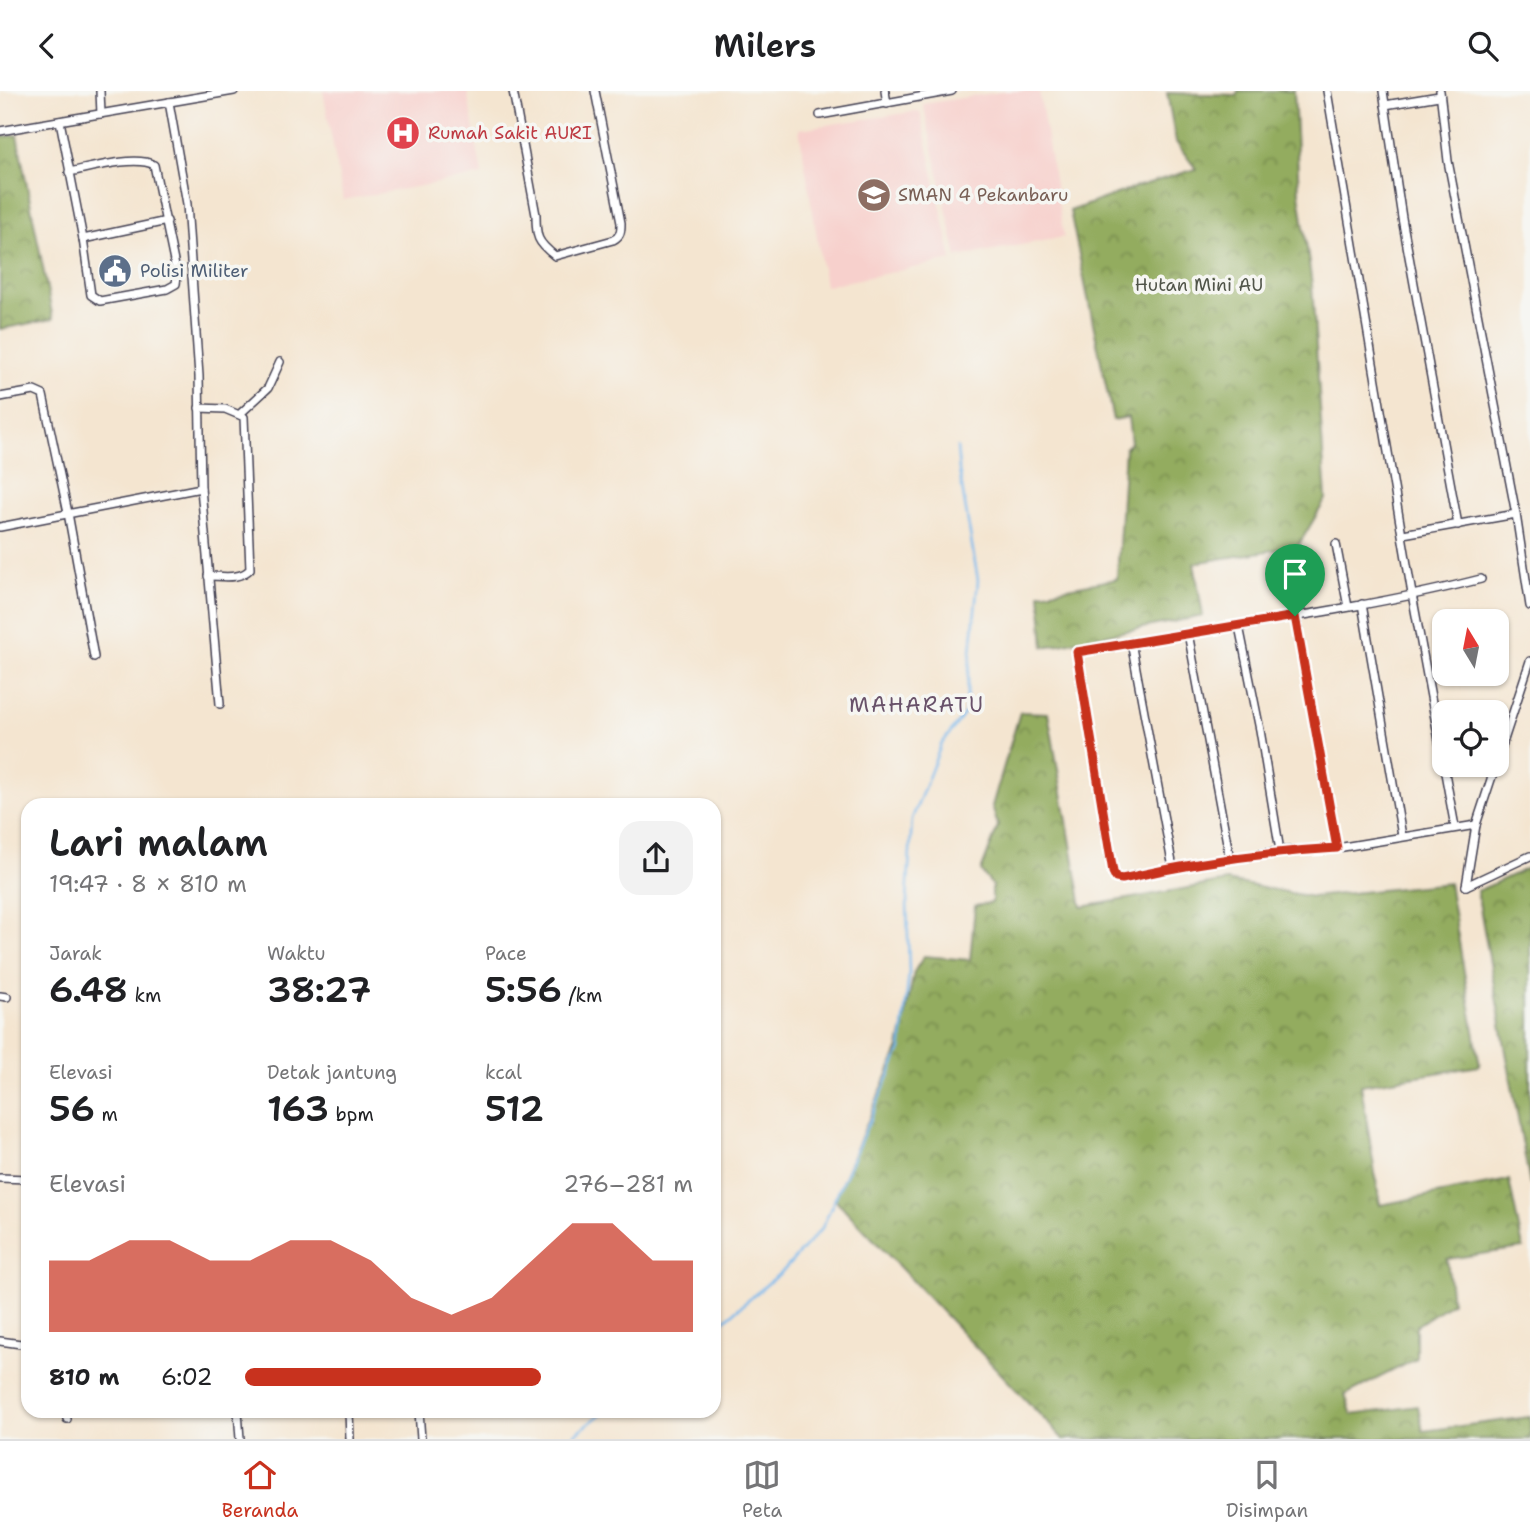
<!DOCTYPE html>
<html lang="id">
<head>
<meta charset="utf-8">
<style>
	body { margin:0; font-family:"Shantell Sans",sans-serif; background:#f2f2f2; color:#202124; height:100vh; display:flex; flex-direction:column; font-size:26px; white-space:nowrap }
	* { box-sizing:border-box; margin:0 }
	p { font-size:23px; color:#757577 }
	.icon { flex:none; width:38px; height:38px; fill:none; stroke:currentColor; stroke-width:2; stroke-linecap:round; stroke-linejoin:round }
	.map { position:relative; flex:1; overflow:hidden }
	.panel { position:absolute; left:21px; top:707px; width:700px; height:620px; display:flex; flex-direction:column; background:#fff; border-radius:21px; box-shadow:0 2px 5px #0004 }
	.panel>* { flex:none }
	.needle { width:46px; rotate:350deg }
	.buttons { position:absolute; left:1432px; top:518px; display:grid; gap:14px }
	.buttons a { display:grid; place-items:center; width:77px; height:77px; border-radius:14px; background:#fff; box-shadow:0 2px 5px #0004; font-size:35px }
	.pin { position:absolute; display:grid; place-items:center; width:60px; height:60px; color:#fff; margin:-72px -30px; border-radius:50% 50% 50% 0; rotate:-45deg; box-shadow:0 0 7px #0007 }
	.pin .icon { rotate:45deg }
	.round { display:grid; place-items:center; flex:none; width:74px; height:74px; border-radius:21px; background:#f2f2f2 }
	.summary { display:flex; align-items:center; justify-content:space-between; height:119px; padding:0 28px }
	h1 { font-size:38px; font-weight:600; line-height:52px }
	.stats { display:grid; grid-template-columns:repeat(3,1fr); gap:10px; height:119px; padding:7px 28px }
	.stats div { display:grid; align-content:center }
	.stats b { font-size:35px; font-weight:600 }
	.stats small { font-size:19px; font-weight:400 }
	.stats p { font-size:19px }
	.chart { height:196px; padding:14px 28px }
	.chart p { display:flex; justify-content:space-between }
	.chart svg { width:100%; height:126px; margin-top:7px; fill:#c8321e; opacity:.7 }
	ul { padding:0 28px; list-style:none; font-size:23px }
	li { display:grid; grid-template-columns:112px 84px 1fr; align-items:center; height:52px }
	li i { height:18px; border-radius:9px; background:#c8321e }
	header { display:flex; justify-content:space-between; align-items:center; height:91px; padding:0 28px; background:#fff; font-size:32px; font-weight:600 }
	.tab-bar { display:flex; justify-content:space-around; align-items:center; height:98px; border-top:2px solid #e0e0e0; background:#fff; font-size:19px; color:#757577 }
	.tab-bar a { display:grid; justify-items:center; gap:4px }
	.tab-bar .selected { color:#c8321e }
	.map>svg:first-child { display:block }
	.built { fill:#f7d0cc }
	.forest { fill:url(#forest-crowns); stroke:#5a674c; stroke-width:2 }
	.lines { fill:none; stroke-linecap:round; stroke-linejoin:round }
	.stream { stroke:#79b8ec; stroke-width:2.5 }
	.street-casing { stroke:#423f51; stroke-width:10 }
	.street { stroke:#fff; stroke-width:7 }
	.route-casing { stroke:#fff; stroke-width:14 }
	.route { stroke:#c8321e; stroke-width:9 }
	.labels { text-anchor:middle; stroke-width:7; stroke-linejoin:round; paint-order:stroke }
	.health-label { font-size:18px; fill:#be3a42; stroke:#f6f6f2; text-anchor:start }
	.education-label { font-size:18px; fill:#785e54; stroke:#f6f6f2; text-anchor:start }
	.service-label { font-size:18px; fill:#4e5e75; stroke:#f6f6f2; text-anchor:start }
	.park-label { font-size:18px; fill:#505449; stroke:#f6f6f2 }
	.quarter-label { font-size:21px; letter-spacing:2px; fill:#69526a; stroke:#f6f6f2 }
</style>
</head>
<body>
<header><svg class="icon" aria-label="back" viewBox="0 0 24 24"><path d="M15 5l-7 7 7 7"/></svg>Milers<svg class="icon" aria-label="search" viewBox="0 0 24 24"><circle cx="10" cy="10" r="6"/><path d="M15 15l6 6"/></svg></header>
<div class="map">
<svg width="1530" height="1348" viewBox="0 0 1530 1348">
	<defs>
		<pattern id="forest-crowns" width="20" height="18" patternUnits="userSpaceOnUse" patternTransform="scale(1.75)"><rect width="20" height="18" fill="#93ac5e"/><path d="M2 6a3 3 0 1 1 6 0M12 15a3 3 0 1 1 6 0" fill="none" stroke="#788c4f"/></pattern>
	</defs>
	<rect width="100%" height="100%" fill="#f6f6f2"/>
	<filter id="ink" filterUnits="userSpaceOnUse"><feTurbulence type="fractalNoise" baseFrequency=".0143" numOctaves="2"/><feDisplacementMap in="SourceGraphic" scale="14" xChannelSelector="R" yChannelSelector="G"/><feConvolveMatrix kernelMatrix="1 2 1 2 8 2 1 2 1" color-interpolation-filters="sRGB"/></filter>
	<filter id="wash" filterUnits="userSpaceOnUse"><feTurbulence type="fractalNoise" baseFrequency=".00686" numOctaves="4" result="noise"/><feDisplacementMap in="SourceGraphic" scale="28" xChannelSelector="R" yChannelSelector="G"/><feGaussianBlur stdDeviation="1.57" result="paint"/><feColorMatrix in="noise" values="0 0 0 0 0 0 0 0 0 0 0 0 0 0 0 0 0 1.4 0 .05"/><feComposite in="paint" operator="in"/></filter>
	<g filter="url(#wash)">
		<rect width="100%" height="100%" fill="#f4e5d0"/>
		<g class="built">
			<path d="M323 0H467L482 84 343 109Z"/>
			<path d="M1007 0H1039L1064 146 957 166 923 13Z"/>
			<path d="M920 20 952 169 825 195 799 38Z"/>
		</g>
		<g class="forest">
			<path d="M1238 0H1294L1299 102 1312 194 1326 408 1298 455 1194 472 1203 525 1044 556 1040 502 1117 488 1125 357 1131 352 1128 326 1113 329 1070 120 1136 96 1196 78 1176 51 1167 2 1237 4Z"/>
			<path d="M17 44 53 228 0 238V46Z"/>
			<path d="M1020 621 1048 622 1082 816 1227 790 1312 806 1449 792 1480 975 1361 994 1380 1114 1509 1089 1523 1157 1447 1168 1452 1211 1416 1235V1268L1345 1304 1352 1324 1418 1315 1423 1340 1530 1326V1348H1063L835 1108 899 957 914 881 924 865 970 869 975 815 992 812V794L981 780 998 735 992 715Z"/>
			<path d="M1530 776V1094L1477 800Z"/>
		</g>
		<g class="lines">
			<g class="stream">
				<path d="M714 1238 785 1178 822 1137 901 958 909 882 907 809 912 728 941 654 965 622 978 489 959 379 957 356"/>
				<path d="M569 1348 605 1320"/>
			</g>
		</g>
	</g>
	<g filter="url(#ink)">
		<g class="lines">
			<g class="street-casing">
				<g id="street">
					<path d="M100 0 101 23"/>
					<path d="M513 0 536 124C536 146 537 151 555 165L613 149C621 145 621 140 621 132L595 0"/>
					<path d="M885 0 887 13"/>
					<path d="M1327 0 1412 503 1455 736"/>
					<path d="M1383 0 1402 127 1458 434"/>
					<path d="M1440 0 1448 70 1516 423 1530 515"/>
					<path d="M169 11 187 113 199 285 201 397 220 613"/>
					<path d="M1385 14 1439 5"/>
					<path d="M820 24 952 0"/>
					<path d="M60 30 83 148 91 204 100 210 167 198 176 193 177 185 154 74C136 64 90 77 69 81"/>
					<path d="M0 40 234 0"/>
					<path d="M83 148 167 130"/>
					<path d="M0 306 34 300 43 304 68 422 94 566"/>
					<path d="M199 317 225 318 244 326 250 478C240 489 222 485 208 485"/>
					<path d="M241 322 268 297 280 271"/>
					<path d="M0 436 201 397"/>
					<path d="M1403 443 1516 423"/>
					<path d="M1336 453 1348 516"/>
					<path d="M1362 513 1402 745"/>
					<path d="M1295 525 1337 757"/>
					<path d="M1239 535 1260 639 1280 760"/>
					<path d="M1188 542 1230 768"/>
					<path d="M1131 551 1173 777"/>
					<path d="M1476 734 1337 757 1280 760 1173 777 1122 788 1116 787 1113 781 1077 561C1212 536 1349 522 1481 488"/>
					<path d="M1466 795 1476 734 1530 570"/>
					<path d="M1466 795 1530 765"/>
					<path d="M0 905 7 906"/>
					<path d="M0 1087 28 1088"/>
					<path d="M0 1250 28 1254"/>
					<path d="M65 1320 67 1328"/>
					<path d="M238 1320 240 1348"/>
					<path d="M349 1320 350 1348"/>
					<path d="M419 1320 421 1348"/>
				</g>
			</g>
			<use href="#street" class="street"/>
		</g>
	</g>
	<g class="lines" filter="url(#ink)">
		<g class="route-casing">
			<path id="route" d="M1295 525 1337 757C1264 761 1193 772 1122 788L1116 787 1113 781 1077 561Z"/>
		</g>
		<use href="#route" class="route"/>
	</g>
	<defs>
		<g id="hospital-disc" transform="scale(1.75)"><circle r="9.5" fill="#e0444e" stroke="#f6f6f2"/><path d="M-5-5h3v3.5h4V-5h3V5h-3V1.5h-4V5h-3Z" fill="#fff"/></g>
		<g id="school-disc" transform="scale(1.75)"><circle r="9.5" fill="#8d6e63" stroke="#f6f6f2"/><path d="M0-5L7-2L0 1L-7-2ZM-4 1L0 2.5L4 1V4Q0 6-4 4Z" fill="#fff"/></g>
		<g id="civic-disc" transform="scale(1.75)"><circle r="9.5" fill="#5c6f8a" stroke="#f6f6f2"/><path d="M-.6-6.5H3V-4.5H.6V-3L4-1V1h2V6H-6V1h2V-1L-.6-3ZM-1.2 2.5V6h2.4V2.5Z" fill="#fff"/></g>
	</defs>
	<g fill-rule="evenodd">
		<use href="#hospital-disc" x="403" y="42"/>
		<use href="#school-disc" x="874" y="104"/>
		<use href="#civic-disc" x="115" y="180"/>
	</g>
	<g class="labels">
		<g class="health-label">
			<text x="428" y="48">Rumah Sakit AURI</text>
		</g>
		<g class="education-label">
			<text x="898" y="110">SMAN 4 Pekanbaru</text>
		</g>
		<g class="service-label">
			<text x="140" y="186">Polisi Militer</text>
		</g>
		<g class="park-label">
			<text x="1199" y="200">Hutan Mini AU</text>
		</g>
		<g class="quarter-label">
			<text x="917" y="621">MAHARATU</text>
		</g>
	</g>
</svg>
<div class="buttons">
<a><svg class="needle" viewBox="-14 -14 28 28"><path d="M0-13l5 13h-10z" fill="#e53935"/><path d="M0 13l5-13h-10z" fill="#757577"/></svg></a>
<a><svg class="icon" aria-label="locate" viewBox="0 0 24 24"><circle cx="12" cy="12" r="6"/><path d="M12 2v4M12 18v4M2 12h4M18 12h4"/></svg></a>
</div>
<div class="pin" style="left:1295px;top:525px;background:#1e9e55"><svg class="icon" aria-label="arrive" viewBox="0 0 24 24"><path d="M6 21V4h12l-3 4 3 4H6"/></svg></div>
<section class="panel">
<div class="summary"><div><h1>Lari malam</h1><p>19:47 · 8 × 810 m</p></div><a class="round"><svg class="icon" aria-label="share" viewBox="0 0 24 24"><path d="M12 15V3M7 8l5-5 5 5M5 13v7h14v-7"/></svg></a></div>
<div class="stats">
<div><p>Jarak</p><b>6.48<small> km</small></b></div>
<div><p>Waktu</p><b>38:27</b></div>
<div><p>Pace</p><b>5:56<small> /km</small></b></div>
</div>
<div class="stats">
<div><p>Elevasi</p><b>56<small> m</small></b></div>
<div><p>Detak jantung</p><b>163<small> bpm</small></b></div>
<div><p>kcal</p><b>512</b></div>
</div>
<div class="chart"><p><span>Elevasi</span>276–281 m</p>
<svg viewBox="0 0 160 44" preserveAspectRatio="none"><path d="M0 44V19L10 19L20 12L30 12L40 19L50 19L60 12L70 12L80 19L90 32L100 38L110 32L120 19L130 6L140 6L150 19L160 19V44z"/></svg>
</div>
<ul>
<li><b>810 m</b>6:02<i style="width:66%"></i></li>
</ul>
</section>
</div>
<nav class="tab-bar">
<a class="selected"><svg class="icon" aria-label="home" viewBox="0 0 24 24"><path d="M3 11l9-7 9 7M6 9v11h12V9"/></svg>Beranda</a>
<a><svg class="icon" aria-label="map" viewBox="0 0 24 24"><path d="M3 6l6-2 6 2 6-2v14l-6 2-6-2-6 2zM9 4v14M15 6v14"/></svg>Peta</a>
<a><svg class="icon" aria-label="saved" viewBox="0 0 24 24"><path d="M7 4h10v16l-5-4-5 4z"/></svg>Disimpan</a>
</nav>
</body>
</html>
